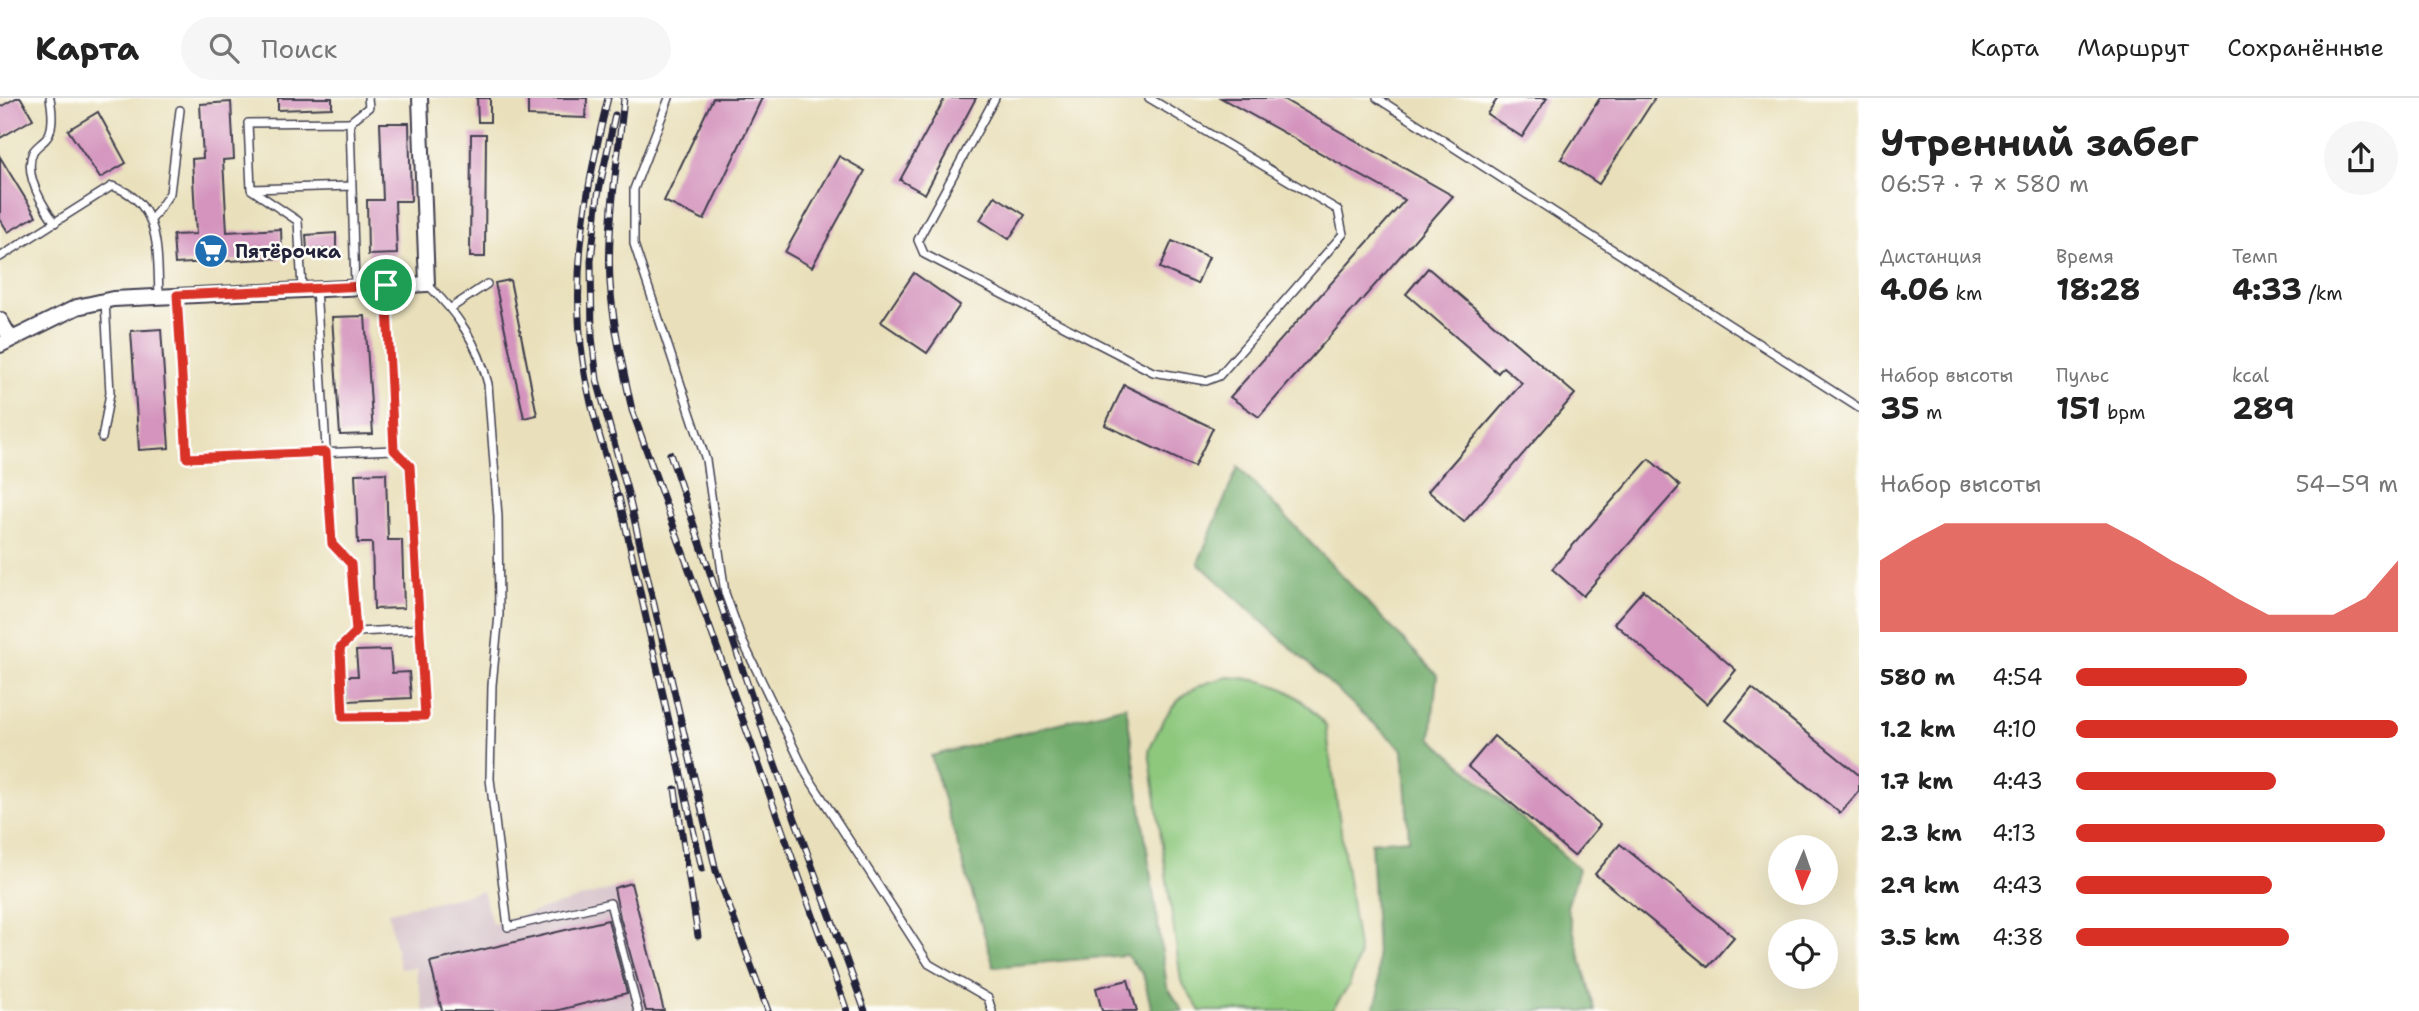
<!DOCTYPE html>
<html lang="ru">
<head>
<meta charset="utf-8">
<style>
	body { margin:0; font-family:"Shantell Sans",sans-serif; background:#f6f6f6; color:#222; height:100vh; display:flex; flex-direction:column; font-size:26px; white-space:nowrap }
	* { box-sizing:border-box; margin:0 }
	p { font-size:23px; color:#767676 }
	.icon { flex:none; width:38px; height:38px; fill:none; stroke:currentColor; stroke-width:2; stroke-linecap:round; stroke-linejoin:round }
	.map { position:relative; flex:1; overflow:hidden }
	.sheet { display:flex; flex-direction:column; background:#fff; width:560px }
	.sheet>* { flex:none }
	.needle { width:46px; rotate:182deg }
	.controls { position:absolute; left:1768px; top:737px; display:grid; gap:14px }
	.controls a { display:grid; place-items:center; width:70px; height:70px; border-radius:50%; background:#fff; box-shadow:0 7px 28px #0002; font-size:35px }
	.pin { position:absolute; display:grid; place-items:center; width:60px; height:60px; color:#fff; margin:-30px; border:4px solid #fff; border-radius:50%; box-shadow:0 2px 7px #0007 }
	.round { display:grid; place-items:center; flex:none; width:74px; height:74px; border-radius:37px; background:#f6f6f6 }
	.head { display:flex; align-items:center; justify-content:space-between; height:119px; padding:0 21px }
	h1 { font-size:38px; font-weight:700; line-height:52px }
	.figures { display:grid; grid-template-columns:repeat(3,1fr); gap:10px; height:119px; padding:7px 21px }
	.figures div { display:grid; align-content:center }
	.figures b { font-size:30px; font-weight:700 }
	.figures small { font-size:19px; font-weight:400 }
	.figures p { font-size:19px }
	.chart { height:196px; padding:14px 21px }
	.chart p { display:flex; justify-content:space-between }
	.chart svg { width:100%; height:126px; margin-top:7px; fill:#d93025; opacity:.7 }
	ul { padding:0 21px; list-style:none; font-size:23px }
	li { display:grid; grid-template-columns:112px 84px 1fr; align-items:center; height:52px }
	li i { height:18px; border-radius:9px; background:#d93025 }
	header { display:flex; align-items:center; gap:42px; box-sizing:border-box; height:98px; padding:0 35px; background:#fff; border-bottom:2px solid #e0e0e0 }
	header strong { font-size:33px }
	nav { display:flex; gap:38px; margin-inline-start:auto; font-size:24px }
	.search { width:490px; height:63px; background:#f6f6f6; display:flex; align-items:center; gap:18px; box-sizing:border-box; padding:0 24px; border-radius:38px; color:#767676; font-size:26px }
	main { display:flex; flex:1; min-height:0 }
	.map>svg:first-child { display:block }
	.industrial { fill:#d2bdc6 }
	.green { fill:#8dc87d; stroke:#58755c; stroke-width:2 }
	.forest { fill:#72ac6c; stroke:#4a6754; stroke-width:2 }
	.building { fill:#d494be }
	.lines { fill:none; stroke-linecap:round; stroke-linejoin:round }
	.service-casing { stroke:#403e4e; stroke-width:10 }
	.minor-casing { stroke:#403e4e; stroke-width:18 }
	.service { stroke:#fff; stroke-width:7 }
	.minor { stroke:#fff; stroke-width:14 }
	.rail-casing { stroke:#22223b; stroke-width:7 }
	.rail { stroke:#fdfcf7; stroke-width:4.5; stroke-dasharray:13; stroke-linecap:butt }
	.route-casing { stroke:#fff; stroke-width:14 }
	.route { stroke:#d93025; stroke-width:9 }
	.labels { text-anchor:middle; stroke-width:5; stroke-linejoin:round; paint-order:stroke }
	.poi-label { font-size:19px; font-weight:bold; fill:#22223b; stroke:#fdfcf7; text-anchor:start }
</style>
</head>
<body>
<header>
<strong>Карта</strong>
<div class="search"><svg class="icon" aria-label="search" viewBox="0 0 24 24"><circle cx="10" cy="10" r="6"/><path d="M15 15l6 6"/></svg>Поиск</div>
<nav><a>Карта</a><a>Маршрут</a><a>Сохранённые</a></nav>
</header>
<main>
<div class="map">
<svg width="1859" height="913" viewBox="0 0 1859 913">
	<rect width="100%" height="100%" fill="#fdfcf7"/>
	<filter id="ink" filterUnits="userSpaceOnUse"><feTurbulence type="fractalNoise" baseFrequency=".0143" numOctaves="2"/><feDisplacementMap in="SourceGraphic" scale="14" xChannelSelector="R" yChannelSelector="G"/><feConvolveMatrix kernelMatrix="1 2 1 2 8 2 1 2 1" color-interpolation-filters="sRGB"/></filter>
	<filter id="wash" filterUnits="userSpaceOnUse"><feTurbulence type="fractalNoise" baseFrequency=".00686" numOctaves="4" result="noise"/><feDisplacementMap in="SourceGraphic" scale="28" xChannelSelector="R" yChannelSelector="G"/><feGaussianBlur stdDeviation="1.57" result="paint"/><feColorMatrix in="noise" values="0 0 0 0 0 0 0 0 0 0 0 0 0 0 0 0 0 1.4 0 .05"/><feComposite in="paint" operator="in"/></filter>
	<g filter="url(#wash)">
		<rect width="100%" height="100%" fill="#e9e0bb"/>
		<path class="industrial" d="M631 785 664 913H424L415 869 400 871 388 814 483 793 492 826Z"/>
		<path class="green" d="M1228 579C1275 582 1296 591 1326 628L1359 858 1349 888 1331 913H1200L1181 883 1149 653C1167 610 1180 589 1228 579Z"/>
		<g class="forest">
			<path d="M1238 369 1437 577 1431 640 1579 771 1567 809 1595 913H1373L1379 895 1371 744 1409 741 1403 652 1198 465Z"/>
			<path d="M1126 608 1167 888 1183 913H1152L1143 876 1126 857 994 869 931 658Z"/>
		</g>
		<g id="blocks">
			<g class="building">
				<path d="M16 0H21L33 21 0 40V9Z"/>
				<path d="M278 0H332V10L278 12Z"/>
				<path d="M477 0H490V24H478Z"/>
				<path d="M528 0H587L586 20 528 18Z"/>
				<path d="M713 0H762L704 122 664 103Z"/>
				<path d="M945 0H976L925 96 900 82Z"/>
				<path d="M1221 0H1281L1453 98 1259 319 1230 299 1405 102Z"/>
				<path d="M1498 0H1547L1522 39 1487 16Z"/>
				<path d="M1600 0H1655L1599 86 1561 61Z"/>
				<path d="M231 4 234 61 223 62 227 134 281 131 282 160 175 166 173 137 196 136 192 61 203 60 200 6Z"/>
				<path d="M98 14 126 65 100 80 68 32Z"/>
				<path d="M380 25H409L411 103H395L397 156 368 157 367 102H383Z"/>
				<path d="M471 36H486L485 159H470Z"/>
				<path d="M839 58 865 73 812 169 785 154Z"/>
				<path d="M0 59 36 118 8 134 0 121Z"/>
				<path d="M995 98 1025 117 1009 141 980 122Z"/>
				<path d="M336 135V151L307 152 306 137Z"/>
				<path d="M1172 143 1209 159 1197 186 1160 170Z"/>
				<path d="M1428 170 1575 296 1464 424 1428 393 1522 285 1503 269 1498 275 1406 196Z"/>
				<path d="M914 175 960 207 927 255 881 224Z"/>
				<path d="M510 182 537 317 524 320 495 185Z"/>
				<path d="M365 218 373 336 340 337 332 219Z"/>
				<path d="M161 231 169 350 139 352 131 233Z"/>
				<path d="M1124 287 1213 330 1194 369 1105 327Z"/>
				<path d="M1649 361 1680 388 1583 498 1552 471Z"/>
				<path d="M386 375 388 442H402L404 510 374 511 372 445H358L355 376Z"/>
				<path d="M1643 492 1736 572 1707 606 1614 525Z"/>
				<path d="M390 552 392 575 409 574 411 600 348 603 347 578H358L356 553Z"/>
				<path d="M1752 590 1859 677V693L1840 715 1726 622Z"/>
				<path d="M1494 638 1600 727 1574 758 1468 669Z"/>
				<path d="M1620 746 1734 839 1708 869 1595 776Z"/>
				<path d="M631 785 664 913H646L620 819 614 790Z"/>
				<path d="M608 822 627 895 555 913H442L430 864Z"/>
				<path d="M1128 882 1137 913H1102L1096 890Z"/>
			</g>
		</g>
	</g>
	<g filter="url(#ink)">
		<use href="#blocks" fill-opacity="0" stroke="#403e4e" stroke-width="2"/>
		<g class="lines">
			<g class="service-casing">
				<g id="service">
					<path d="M50 0C52 11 54 28 48 38 45 44 36 48 33 54 23 76 43 108 55 125"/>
					<path d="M669 0 634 91V146L706 362 725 495 742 542 807 677 929 866 988 900 992 913"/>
					<path d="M995 0 918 142 924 156 1153 274 1206 283 1219 278 1343 136 1338 112 1149 0"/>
					<path d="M1377 0 1859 310"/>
					<path d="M350 24 369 9 368 0"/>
					<path d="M352 88 251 91 248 25 350 24 355 188"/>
					<path d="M252 92 298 123 302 190"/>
					<path d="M152 121 170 95 180 12"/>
					<path d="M0 159 112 88C162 104 157 154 159 197"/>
					<path d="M427 186C457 215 478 245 488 286L498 419 499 517 492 587 490 681 508 829 610 805 638 913"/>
					<path d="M316 190 332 446 351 465 356 534 340 550 343 619 425 618 409 368 394 352 386 188"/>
					<path d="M178 197 187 360 394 352"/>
					<path d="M451 210 487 186"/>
					<path d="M102 340 110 295 105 203"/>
					<path d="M356 534 420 531"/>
				</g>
			</g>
			<g class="minor-casing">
				<g id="minor">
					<path d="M0 222 11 241"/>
					<path d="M0 247 77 209 113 201 427 186 420 0"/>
				</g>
			</g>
			<use href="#service" class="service"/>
			<use href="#minor" class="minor"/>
			<g class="rail-casing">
				<g id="rail">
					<path d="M608 0C587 85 570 175 583 263 590 313 606 359 620 407"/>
					<path d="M624 0C618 60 607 123 610 184 613 227 623 270 632 312L847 913"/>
					<path d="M615 17 598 97 591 163 592 239 597 282 629 399 716 773 768 913"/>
					<path d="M670 356 768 647 865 913"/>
					<path d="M619 399 702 771"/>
					<path d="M675 691 698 838"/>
				</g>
			</g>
			<use href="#rail" class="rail"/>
		</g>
	</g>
	<g class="lines" filter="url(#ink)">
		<g class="route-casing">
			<path id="route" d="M386 187 394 352 410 368 425 618 343 619 340 550 356 534 351 466 332 446 326 354 187 360 177 197Z"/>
		</g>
		<use href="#route" class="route"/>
	</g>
	<defs>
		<g id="supermarket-disc" transform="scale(1.75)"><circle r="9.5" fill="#1f6fb2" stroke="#fdfcf7"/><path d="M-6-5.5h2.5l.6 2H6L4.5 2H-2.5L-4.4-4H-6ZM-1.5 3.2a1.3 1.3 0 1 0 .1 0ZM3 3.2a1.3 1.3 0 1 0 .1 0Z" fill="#fff"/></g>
	</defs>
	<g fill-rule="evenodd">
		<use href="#supermarket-disc" x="211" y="153"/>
	</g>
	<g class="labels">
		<g class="poi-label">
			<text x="235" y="160">Пятёрочка</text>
		</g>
	</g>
</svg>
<div class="controls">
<a><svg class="needle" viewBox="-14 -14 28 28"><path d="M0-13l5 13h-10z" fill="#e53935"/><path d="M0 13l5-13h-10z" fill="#767676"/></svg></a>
<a><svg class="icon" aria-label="locate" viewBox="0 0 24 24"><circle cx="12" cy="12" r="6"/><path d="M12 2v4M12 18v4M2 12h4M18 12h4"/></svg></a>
</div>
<div class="pin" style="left:386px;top:187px;background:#1e9e55"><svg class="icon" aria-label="arrive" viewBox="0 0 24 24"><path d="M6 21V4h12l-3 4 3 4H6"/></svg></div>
</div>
<section class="sheet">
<div class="head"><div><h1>Утренний забег</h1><p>06:57 · 7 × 580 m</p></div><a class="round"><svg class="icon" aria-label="share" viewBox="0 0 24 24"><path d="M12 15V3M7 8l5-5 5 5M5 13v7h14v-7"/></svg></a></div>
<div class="figures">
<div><p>Дистанция</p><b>4.06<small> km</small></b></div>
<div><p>Время</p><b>18:28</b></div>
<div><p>Темп</p><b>4:33<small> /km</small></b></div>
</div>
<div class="figures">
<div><p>Набор высоты</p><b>35<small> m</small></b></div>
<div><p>Пульс</p><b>151<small> bpm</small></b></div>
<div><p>kcal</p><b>289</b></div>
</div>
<div class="chart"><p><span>Набор высоты</span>54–59 m</p>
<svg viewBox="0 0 160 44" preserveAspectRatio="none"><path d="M0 44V19L10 12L20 6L30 6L40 6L50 6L60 6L70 6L80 12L90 19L100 25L110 32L120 38L130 38L140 38L150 32L160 19V44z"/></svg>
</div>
<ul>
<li><b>580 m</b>4:54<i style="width:53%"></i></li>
<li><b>1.2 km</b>4:10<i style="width:100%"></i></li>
<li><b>1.7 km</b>4:43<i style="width:62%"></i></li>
<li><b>2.3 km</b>4:13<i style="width:96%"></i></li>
<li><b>2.9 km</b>4:43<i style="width:61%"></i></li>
<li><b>3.5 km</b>4:38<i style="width:66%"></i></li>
</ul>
</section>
</main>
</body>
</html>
